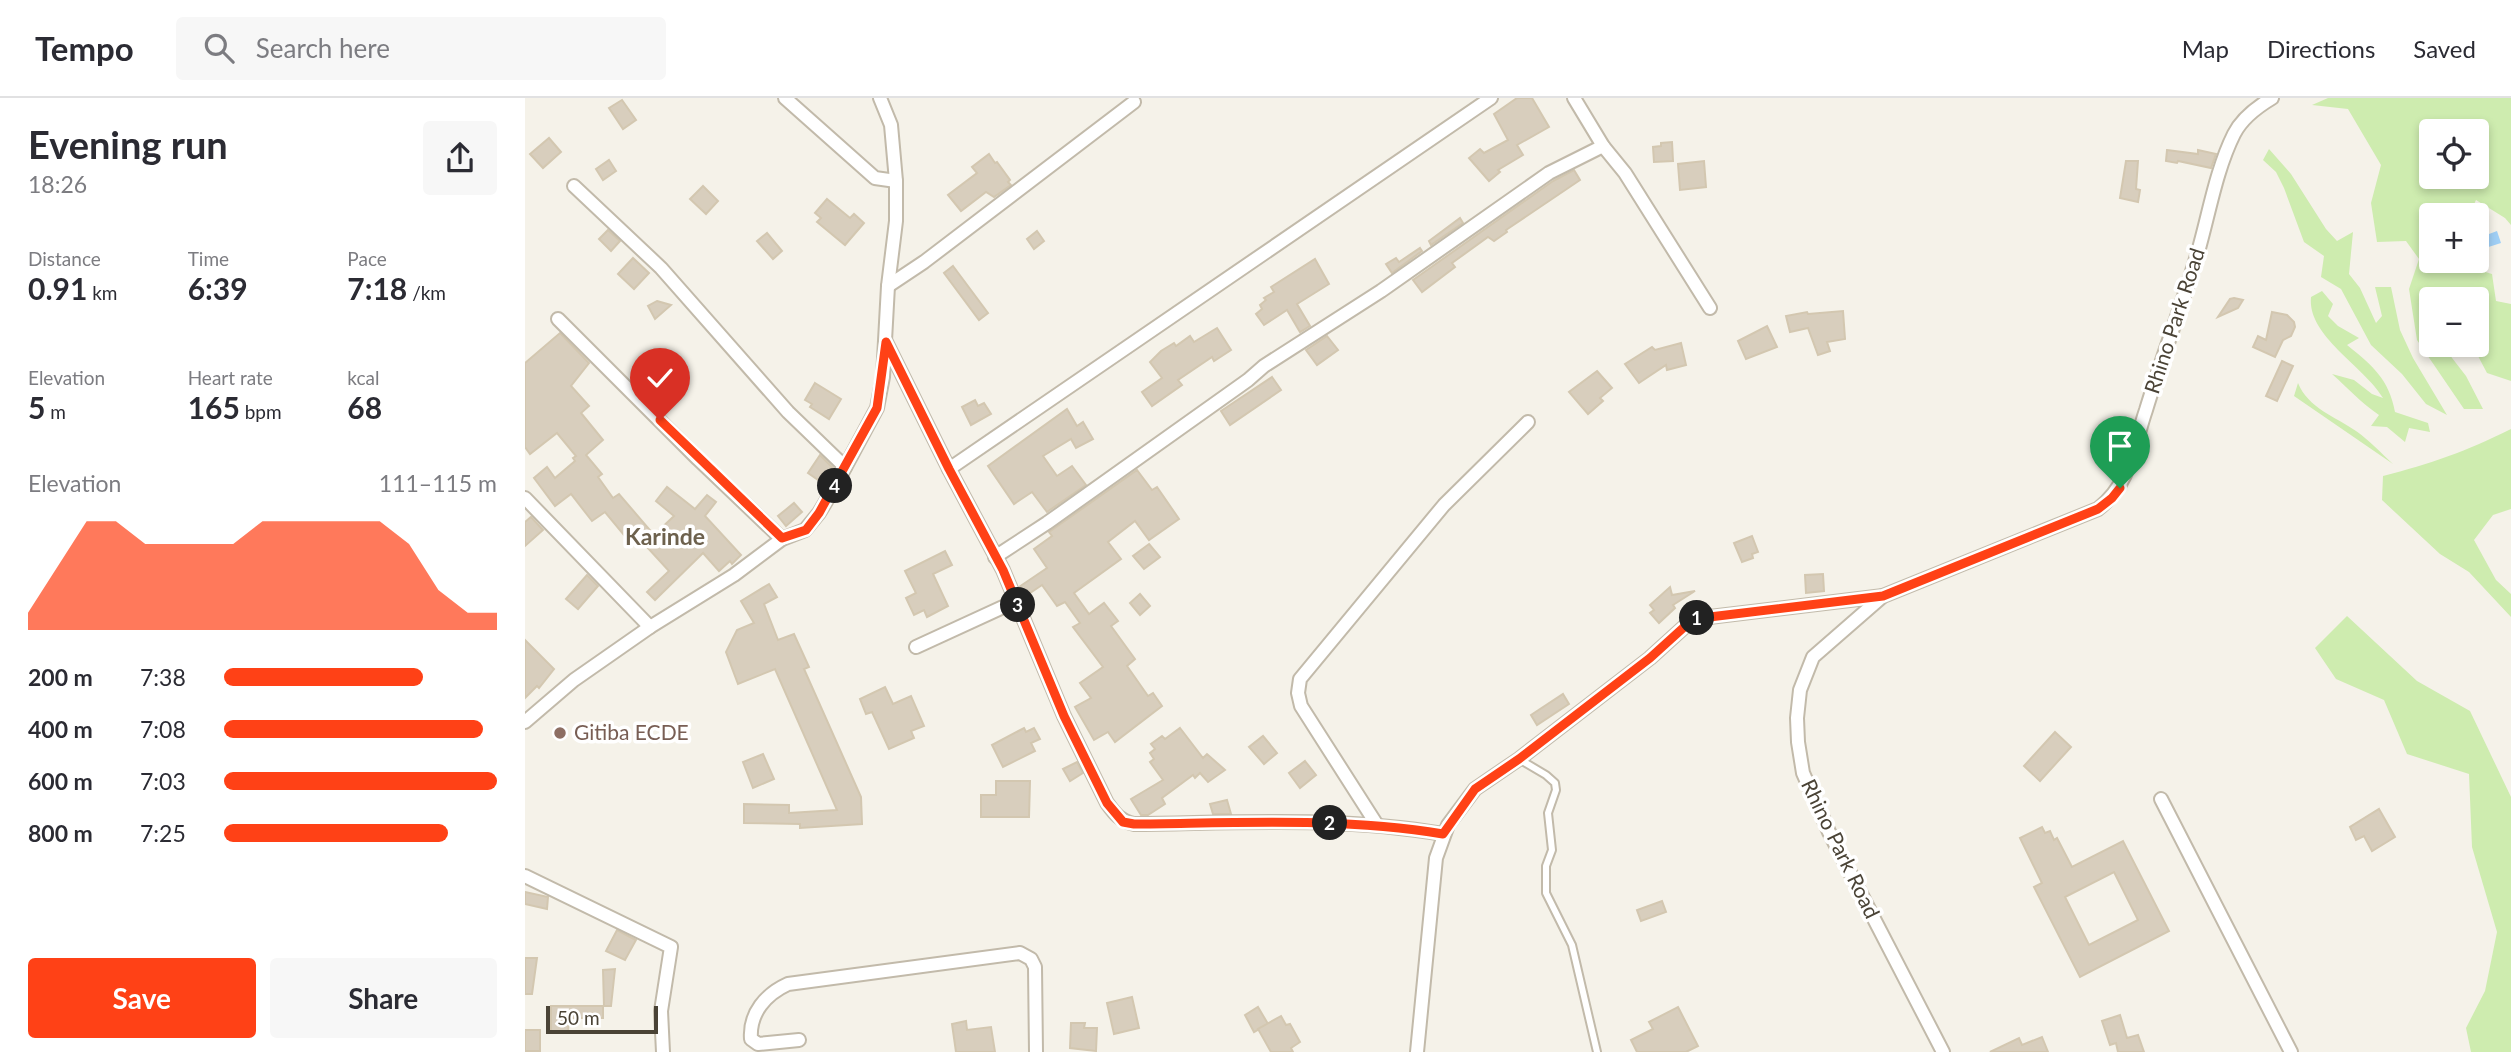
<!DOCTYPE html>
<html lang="en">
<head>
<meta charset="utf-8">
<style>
	body { margin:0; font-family:Lato,sans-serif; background:#f7f7f7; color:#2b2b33; height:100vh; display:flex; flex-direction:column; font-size:26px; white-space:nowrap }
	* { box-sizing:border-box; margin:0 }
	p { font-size:23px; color:#7c7c81 }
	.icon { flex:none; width:38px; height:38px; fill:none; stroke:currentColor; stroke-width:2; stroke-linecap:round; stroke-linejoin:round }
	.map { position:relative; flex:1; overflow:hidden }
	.details { display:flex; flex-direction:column; background:#fff; width:525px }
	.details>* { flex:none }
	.fabs { position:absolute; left:1894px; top:21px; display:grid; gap:14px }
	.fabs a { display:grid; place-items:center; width:70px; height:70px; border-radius:7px; background:#fff; box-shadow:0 4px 10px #0003; font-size:35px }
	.scale { position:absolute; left:21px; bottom:18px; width:112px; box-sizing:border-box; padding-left:7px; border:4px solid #4a4336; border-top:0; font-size:19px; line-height:24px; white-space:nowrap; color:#4a4336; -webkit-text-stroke:5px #fff; paint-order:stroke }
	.pin { position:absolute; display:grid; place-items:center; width:60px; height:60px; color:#fff; margin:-72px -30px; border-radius:50% 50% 50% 0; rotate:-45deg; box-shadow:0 0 7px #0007 }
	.pin .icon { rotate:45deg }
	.km { position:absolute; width:35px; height:35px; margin:-18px; border-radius:50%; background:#222; color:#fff; font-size:19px; line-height:35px; text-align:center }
	.round { display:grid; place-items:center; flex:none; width:74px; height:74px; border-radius:7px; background:#f7f7f7 }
	.headline { display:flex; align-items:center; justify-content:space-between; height:119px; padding:0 28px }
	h1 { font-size:38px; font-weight:700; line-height:52px }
	.figures { display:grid; grid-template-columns:repeat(3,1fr); gap:10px; height:119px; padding:7px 28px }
	.figures div { display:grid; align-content:center }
	.figures b { font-size:30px; font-weight:700 }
	.figures small { font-size:19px; font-weight:400 }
	.figures p { font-size:19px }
	.chart { height:196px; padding:14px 28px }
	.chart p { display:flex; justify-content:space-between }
	.chart svg { width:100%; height:126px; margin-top:7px; fill:#ff4116; opacity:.7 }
	.button { display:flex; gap:14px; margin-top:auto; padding:14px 28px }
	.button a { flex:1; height:80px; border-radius:7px; background:#ff4116; color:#fff; font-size:28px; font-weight:700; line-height:80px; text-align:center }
	.button a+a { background:#f7f7f7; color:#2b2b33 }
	ul { padding:0 28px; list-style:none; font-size:23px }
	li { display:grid; grid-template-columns:112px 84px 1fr; align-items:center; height:52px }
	li i { height:18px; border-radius:9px; background:#ff4116 }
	header { display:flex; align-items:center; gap:42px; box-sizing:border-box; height:98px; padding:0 35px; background:#fff; border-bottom:2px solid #e1e1e2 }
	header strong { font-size:33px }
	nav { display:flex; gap:38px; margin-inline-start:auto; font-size:24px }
	.search { width:490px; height:63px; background:#f7f7f7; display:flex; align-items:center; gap:18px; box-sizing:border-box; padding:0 24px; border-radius:7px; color:#7c7c81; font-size:26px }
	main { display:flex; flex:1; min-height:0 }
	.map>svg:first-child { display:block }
	.green { fill:#ceecaf; fill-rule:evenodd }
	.water { fill:#a1d0f6 }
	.building { fill:#d8cebd; stroke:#d3c7b0; stroke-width:2; fill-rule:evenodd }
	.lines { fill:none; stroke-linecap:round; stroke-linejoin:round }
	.lane-casing { stroke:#c2baaa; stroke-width:10 }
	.street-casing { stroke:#c2baaa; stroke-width:16 }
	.lane { stroke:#fff; stroke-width:6 }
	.street { stroke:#fff; stroke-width:12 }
	.route-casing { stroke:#fff; stroke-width:14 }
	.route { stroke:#ff4116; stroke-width:9 }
	.education-dot { fill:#8d6e63; stroke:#fff; stroke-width:2.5 }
	.labels { text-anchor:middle; stroke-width:7; stroke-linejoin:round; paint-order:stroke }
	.street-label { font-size:21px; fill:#4a4336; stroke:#fff }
	.education-label { font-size:21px; fill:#785e54; stroke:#fff; text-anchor:start }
	.neighbourhood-label { font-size:23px; font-weight:bold; fill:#6d614d; stroke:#fff }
</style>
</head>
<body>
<header>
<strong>Tempo</strong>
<div class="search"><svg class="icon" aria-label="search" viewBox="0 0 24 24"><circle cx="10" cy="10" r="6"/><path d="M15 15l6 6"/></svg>Search here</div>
<nav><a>Map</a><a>Directions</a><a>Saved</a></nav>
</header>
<main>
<section class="details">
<div class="headline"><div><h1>Evening run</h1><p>18:26</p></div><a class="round"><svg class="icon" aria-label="share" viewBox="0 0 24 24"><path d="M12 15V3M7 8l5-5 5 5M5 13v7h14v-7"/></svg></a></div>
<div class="figures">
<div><p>Distance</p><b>0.91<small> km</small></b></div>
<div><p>Time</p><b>6:39</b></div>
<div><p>Pace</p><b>7:18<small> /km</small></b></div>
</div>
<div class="figures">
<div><p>Elevation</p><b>5<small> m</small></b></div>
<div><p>Heart rate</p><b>165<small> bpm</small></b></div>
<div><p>kcal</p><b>68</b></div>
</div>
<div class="chart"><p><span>Elevation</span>111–115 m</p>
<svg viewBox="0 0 160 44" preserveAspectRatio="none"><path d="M0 44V38L10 22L20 6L30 6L40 14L50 14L60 14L70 14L80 6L90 6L100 6L110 6L120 6L130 14L140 30L150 38L160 38V44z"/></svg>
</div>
<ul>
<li><b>200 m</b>7:38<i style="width:73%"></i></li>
<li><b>400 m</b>7:08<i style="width:95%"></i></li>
<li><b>600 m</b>7:03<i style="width:100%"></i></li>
<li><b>800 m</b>7:25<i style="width:82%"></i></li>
</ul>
<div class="button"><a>Save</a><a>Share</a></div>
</section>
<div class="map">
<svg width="1986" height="954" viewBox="0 0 1986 954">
	<rect width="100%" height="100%" fill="#f5f2e9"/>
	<g class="green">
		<path d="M1803 0H1986V127L1980 120 1951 102 1944 117H1906V163H1942L1944 169 1967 176 1971 203 1986 206V283L1962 275 1953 258 1951 201H1906V247H1917L1941 278 1958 311H1939L1892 242 1884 191 1894 161 1881 143 1852 144 1846 105 1856 67 1823 11 1787 7ZM1951 33V79H1906V33Z"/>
		<path d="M1744 51 1766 76 1801 131 1812 143 1828 134 1824 176 1835 190 1851 225 1857 218 1850 189H1866L1875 232 1888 260 1922 317 1901 306 1877 276 1846 247 1816 191 1796 179 1799 158 1779 144 1759 90 1751 74 1738 62Z"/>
		<path d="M1797 193 1808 206 1803 218 1813 228 1834 240 1822 247C1847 267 1864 281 1870 314L1903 325 1905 334 1884 330 1880 344 1862 329 1846 328 1854 317C1836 305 1823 290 1807 276L1829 282 1847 296 1858 300C1839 268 1782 238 1786 199Z"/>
		<path d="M1773 285C1783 310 1811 319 1831 333 1844 342 1856 355 1868 366L1769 298Z"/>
		<path d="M1986 331V411L1968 417 1949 442 1971 482 1986 496V519L1944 474 1915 456 1857 402 1858 378C1905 366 1942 353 1986 331Z"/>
		<path d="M1822 518 1892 583 1945 613 1986 699V954H1946L1941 930 1960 893 1972 834 1947 749 1944 676 1882 656 1859 602 1811 581 1790 550Z"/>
	</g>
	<path class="water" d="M1962 131 1964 136 1972 133 1976 145 1951 153V139L1955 138 1953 133Z"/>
	<g class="building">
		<path d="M992 0H1007L1024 29 992 47 998 57 973 72 975 74 964 83 944 60 955 51 959 55 983 42 969 16Z"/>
		<path d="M97 2 111 22 98 31 84 10Z"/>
		<path d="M24 40 36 54 18 70 5 56Z"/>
		<path d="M1147 44 1148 63 1129 64 1128 49 1136 48V45Z"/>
		<path d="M1642 52 1673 56V52L1691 56 1686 70 1653 63 1652 65 1641 63Z"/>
		<path d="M464 56 470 65 472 64 485 82 483 84 486 87 469 99 461 94 436 113 423 97 452 75 447 69Z"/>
		<path d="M84 62 91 73 78 82 71 71Z"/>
		<path d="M1179 63 1181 89 1155 92 1153 66Z"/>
		<path d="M1601 63H1613L1611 91 1615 92 1613 104 1595 100Z"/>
		<path d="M1049 72 1055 82 981 132 982 134 969 143 963 139 927 165 930 169 897 194 888 182 1028 83Z"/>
		<path d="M178 88 193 103 181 116 165 101Z"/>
		<path d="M302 101 325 120 329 116 339 125 320 147 292 124 296 120 290 115Z"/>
		<path d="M935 120 938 125 906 147 904 143Z"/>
		<path d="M83 132 95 143 86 153 74 141Z"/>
		<path d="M512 133 519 143 509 151 502 141Z"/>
		<path d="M242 135 257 153 248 161 232 143Z"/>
		<path d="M895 150 897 153 867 175 861 166 871 160 874 164Z"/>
		<path d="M108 160 124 175 109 191 93 176Z"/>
		<path d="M790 161 804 186 772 206 785 228 775 234 762 212 739 227 731 216 737 211 735 207 741 202 739 200 749 194 746 189Z"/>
		<path d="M428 168 463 215 454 222 419 175Z"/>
		<path d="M1709 200 1718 202 1713 210 1693 219 1705 201Z"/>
		<path d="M132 203 146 207 130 221 123 208Z"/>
		<path d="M1318 213 1320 241 1302 244 1305 253 1293 257 1283 230 1265 234 1261 218 1282 214 1283 216Z"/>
		<path d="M1747 214 1762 217 1769 224 1770 229 1766 238 1758 242 1750 259 1728 249 1733 238 1741 242Z"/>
		<path d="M1242 228 1252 249 1221 261 1213 243Z"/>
		<path d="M692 230 706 252 689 263 687 259 653 282 657 287 627 308 617 294 637 280 625 264 636 253 649 245 651 248 665 238 669 244Z"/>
		<path d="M35 235 64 265 46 288 64 308 56 315 78 342 61 357 77 376 73 379 88 400 94 396 129 437 149 418 131 403 142 389 170 411 182 397 191 404 180 418 216 457 207 466 205 463 194 473 178 455 130 502 122 494 144 473 111 437 104 443 80 414 67 423 46 396 30 408 9 380 22 369 30 380 50 363 48 360 51 358 32 335 5 356 0 349V265Z"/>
		<path d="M802 238 813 252 792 267 781 252Z"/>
		<path d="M1156 245 1161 267 1142 272 1141 267 1114 285 1100 266 1127 249 1130 252Z"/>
		<path d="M1757 263 1768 268 1752 303 1741 298Z"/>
		<path d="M1072 273 1087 290 1075 300 1078 303 1063 316 1044 294Z"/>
		<path d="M747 279 756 292 705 327 696 313Z"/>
		<path d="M290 285 316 301 304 321 285 309 287 306 280 302Z"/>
		<path d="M450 302 453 308 459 305 466 316 446 327 437 309Z"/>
		<path d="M542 311 552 328 558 324 568 341 551 350 546 341 518 358 532 378 547 368 561 387 522 414 507 394 489 406 463 368Z"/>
		<path d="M295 357 309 371 299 386 283 375Z"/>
		<path d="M612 372 627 392 632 389 654 421 624 442 610 423 583 444 596 461 549 495 564 516 579 505 593 523 586 528 610 561 602 568 623 598 628 595 637 608 590 644 583 634 569 642 550 609 566 600 555 585 578 569 548 529 555 525 540 504 532 508 517 487 499 499 494 489 522 470 509 451 527 438 524 434Z"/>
		<path d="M269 405 277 414 261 428 253 418Z"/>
		<path d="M6 419 18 432 0 448V424Z"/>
		<path d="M1227 438 1233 454 1227 456 1228 460 1217 464 1209 445Z"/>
		<path d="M624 446 635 459 619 471 608 458Z"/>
		<path d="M420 453 427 467 408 476 423 508 402 519 399 512 389 517 381 500 391 495 380 473Z"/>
		<path d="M1298 476 1299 493 1281 495 1280 477Z"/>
		<path d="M62 477 73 488 53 511 41 501Z"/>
		<path d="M244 486 252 499 239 506 253 542 269 536 284 569 279 571 336 699 337 726 275 730V726L219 725V706L264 707V715L312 712 250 571 213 586 201 554 212 532 229 525 216 503Z"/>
		<path d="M1145 489 1147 497 1170 493 1148 507 1150 510 1134 525 1125 515 1129 512 1125 507Z"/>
		<path d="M615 496 625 508 615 517 605 505Z"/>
		<path d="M0 542 29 571 14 590 12 588 0 600Z"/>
		<path d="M360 589 368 606 386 598 399 628 386 633 389 640 364 651 347 614 341 616 335 601Z"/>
		<path d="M1038 596 1044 606 1012 627 1006 617Z"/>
		<path d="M499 630 501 634 509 630 515 641 506 645 510 653 478 669 467 647Z"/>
		<path d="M655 630 678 660 682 656 700 672 683 684 675 675 670 680 668 677 637 700 640 706 623 717H616L606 701 638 682 625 664 629 661 625 655 630 651 626 646 637 638 640 641Z"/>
		<path d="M1530 634 1546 649 1515 683 1499 668Z"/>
		<path d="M738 638 752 655 739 666 724 649Z"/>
		<path d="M238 656 249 681 228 690 218 664Z"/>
		<path d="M780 663 791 677 775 690 764 675Z"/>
		<path d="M552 664 558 675 545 683 538 671Z"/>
		<path d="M471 683H505L504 719H456V697H471Z"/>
		<path d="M702 702 706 716H688L685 706Z"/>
		<path d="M1854 711 1870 739 1847 753 1839 738 1831 742 1825 729Z"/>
		<path d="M1517 729 1520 735 1525 733 1529 742 1532 740 1547 769 1598 743 1644 833 1555 879 1509 789 1517 785 1495 740ZM1589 774 1613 822 1564 847 1540 799Z"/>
		<path d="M0 794 23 799 22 811 0 806Z"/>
		<path d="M1137 803 1141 814 1116 823 1112 812Z"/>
		<path d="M92 832 111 842 100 862 81 853Z"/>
		<path d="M0 860H12L7 896H0Z"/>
		<path d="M90 871 86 908H79L78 872Z"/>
		<path d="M607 899 614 930 589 936 582 905Z"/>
		<path d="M26 908H78V920H44L43 935H26Z"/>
		<path d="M733 909 743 926 729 934 720 917Z"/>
		<path d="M1153 909 1173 948 1161 954H1112L1106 942 1128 931 1124 924Z"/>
		<path d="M1595 917 1602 940 1613 937 1619 954H1593L1591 945 1585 947 1577 923Z"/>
		<path d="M756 918 761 927 765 926 775 944 766 950 768 954H746L733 931Z"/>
		<path d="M441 923 442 932 466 929 470 954H431L427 926Z"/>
		<path d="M546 925H560L559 930H572L571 953 545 950Z"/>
		<rect x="0" y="932" width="15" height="21"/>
		<path d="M1517 939 1523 954H1465L1494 940 1497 947Z"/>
	</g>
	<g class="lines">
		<g class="lane-casing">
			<path id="lane" d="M994 661 1021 677 1030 685 1031 692 1023 715 1027 752 1021 768V795L1047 847 1072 954"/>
		</g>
		<g class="street-casing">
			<g id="street">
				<path d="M260 0 350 80 371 83"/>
				<path d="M1049 0 1078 48 1100 75 1185 210"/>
				<path d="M49 88 136 170 263 314 320 369"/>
				<path d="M363 188 399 164 609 4"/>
				<path d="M33 221 173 361 257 441"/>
				<path d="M361 244 424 371 478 472 539 618 582 705C590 716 595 723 609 726 712 725 816 718 918 736"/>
				<path d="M424 371 966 0"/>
				<path d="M0 400 125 529"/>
				<path d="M470 459 522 425 723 282 739 268 856 193 1024 75 1078 48"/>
				<path d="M391 549 491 503"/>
				<path d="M0 624 49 582 125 529 209 477 257 441 280 432 294 415 309 390 352 310 358 279 363 188 371 123V83L366 27 355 0"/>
				<path d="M1636 701 1766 954"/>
				<path d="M852 727 776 608 773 595 775 581 919 407 1003 324"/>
				<path d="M0 778 146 849 136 913 138 954"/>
				<path d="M274 942 233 946 226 941C224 915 241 896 263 886L495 855 506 861 510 869 511 954"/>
				<path d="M892 954 911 760 923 727 950 691 994 661 1125 560 1168 521 1358 498"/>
				<path d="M1418 954 1304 734 1278 675 1273 644 1272 620 1275 592 1288 559 1358 498 1573 411C1606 385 1608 350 1621 312 1637 259 1657 208 1673 154 1684 116 1691 72 1709 36 1717 20 1732 9 1747 0"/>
			</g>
		</g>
		<use href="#lane" class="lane"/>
		<use href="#street" class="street"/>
	</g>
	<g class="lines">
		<g class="route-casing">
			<path id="route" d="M135 322 257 440 281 432 294 415 352 310 361 244 424 371 478 472 539 618 582 705 598 724 609 726C712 725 816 719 918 736L950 691 994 661 1125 560 1168 521 1358 498 1573 411 1587 400 1595 390"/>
		</g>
		<use href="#route" class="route"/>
	</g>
	<circle class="education-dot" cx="35" cy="635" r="7"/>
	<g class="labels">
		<g class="street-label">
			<text transform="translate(1650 223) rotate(-72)" y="7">Rhino Park Road</text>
			<text transform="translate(1315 751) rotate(64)" y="7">Rhino Park Road</text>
		</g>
		<g class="education-label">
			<text x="49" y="642">Gitiba ECDE</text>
		</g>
		<g class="neighbourhood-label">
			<text x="140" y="447">Karinde</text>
		</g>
	</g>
</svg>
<div class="fabs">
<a><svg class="icon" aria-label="locate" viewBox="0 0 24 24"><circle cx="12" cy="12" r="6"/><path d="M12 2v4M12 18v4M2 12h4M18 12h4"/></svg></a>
<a>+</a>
<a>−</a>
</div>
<div class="scale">50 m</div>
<div class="pin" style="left:1595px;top:390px;background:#1e9e55"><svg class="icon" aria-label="arrive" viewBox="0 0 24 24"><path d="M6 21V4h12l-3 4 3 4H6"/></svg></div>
<div class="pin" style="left:135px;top:322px;background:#d93025"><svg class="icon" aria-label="check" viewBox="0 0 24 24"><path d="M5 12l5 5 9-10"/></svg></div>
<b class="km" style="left:1172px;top:520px">1</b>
<b class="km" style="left:805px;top:725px">2</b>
<b class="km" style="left:493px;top:507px">3</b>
<b class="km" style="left:310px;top:388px">4</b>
</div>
</main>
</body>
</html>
